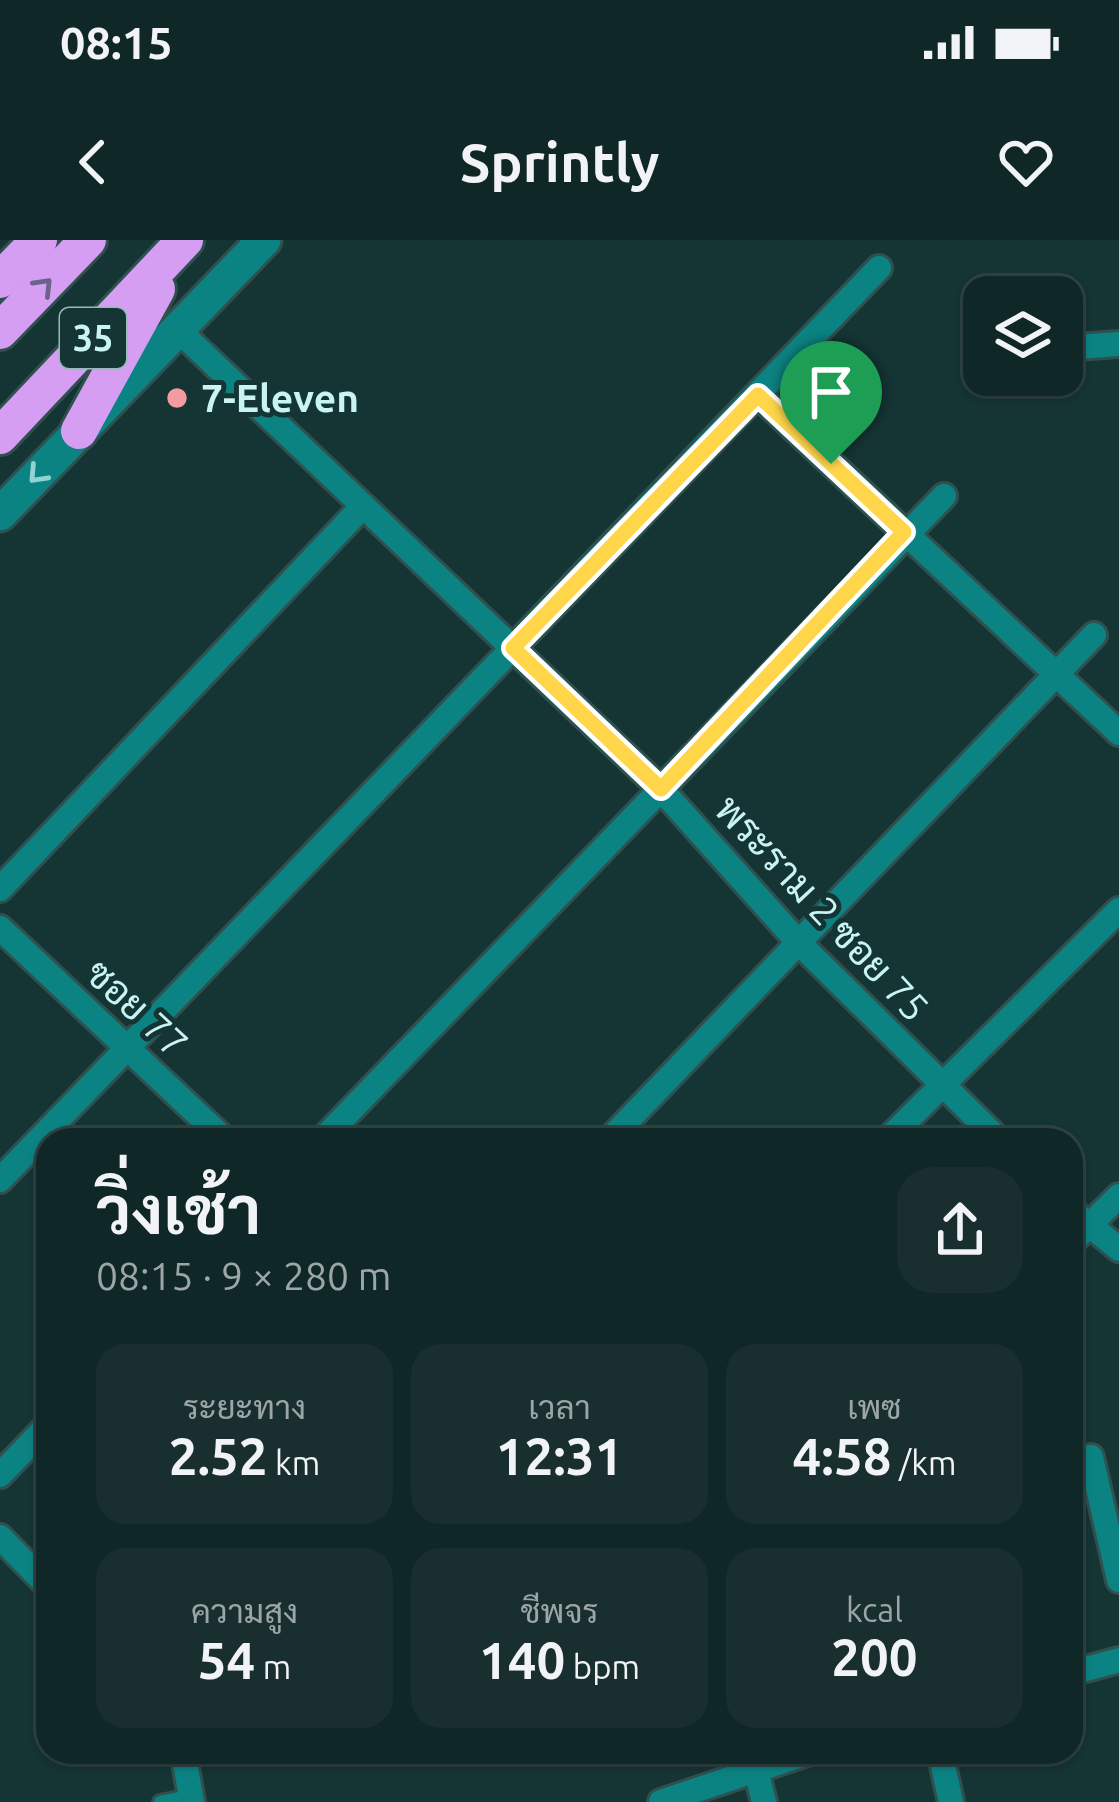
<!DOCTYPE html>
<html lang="th">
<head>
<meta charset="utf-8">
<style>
	body { margin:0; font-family:Ubuntu,Sarabun,sans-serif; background:#192f2f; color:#f1f3f6; height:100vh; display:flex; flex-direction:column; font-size:45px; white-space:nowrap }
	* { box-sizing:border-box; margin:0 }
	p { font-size:39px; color:#9ca5a7 }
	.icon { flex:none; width:66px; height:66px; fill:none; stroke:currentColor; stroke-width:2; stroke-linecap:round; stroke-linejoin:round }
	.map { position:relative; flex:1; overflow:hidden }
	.drawer { position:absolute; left:36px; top:888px; width:1047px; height:636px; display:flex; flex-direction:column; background:#102727; border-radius:36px; box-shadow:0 3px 9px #0004,0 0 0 3px #304444 }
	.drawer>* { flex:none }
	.tools { position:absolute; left:963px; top:36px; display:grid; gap:24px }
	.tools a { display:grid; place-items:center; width:120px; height:120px; border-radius:24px; background:#102727; box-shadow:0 3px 9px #0004,0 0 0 3px #304444; font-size:60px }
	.pin { position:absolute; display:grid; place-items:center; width:102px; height:102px; color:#fff; margin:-123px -51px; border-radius:50% 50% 50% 0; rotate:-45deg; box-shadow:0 0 12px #0007 }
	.pin .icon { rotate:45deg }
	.round { display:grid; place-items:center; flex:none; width:126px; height:126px; border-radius:36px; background:#192f2f }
	.overview { display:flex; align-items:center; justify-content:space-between; height:204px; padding:0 60px }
	h1 { font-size:66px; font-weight:700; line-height:90px }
	.stats { display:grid; grid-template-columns:repeat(3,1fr); gap:18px; height:204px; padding:12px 60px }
	.stats div { display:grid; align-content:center; border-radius:30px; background:#192f2f; text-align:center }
	.stats b { font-size:51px; font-weight:700 }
	.stats small { font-size:33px; font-weight:400 }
	.stats p { font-size:33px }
	.status { display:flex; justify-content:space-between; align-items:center; height:84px; padding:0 60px; background:#102727; direction:ltr }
	.status svg { height:33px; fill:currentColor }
	header { display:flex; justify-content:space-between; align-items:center; height:156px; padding:0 60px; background:#102727; font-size:54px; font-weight:700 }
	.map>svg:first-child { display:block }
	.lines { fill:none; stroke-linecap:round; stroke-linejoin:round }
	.lane-casing { stroke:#30504f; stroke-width:18 }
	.street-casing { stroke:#30504f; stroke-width:30 }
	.secondary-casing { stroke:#30504f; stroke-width:39 }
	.highway-casing { stroke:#30504f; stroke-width:42 }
	.lane { stroke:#0b8382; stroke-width:12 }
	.street { stroke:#0b8382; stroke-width:24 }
	.secondary { stroke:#0b8382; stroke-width:33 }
	.highway { stroke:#d59ef2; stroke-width:36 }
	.oneway { stroke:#6b648a }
	.oneway2 { stroke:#8fd3d2 }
	.route-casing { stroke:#fff; stroke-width:24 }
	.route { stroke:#ffd54a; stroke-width:15 }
	.poi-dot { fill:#f49aa3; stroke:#153434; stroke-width:4.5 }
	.labels { text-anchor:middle; stroke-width:10; stroke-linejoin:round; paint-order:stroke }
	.shield { fill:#153434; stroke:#92bbba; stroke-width:3 }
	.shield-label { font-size:36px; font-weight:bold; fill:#c8f5f4 }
	.poi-label { font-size:39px; font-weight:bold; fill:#c8f5f4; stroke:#153434; text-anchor:start }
	.street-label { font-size:39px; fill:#c8f5f4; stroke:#153434 }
</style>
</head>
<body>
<div class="status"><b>08:15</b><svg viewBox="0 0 49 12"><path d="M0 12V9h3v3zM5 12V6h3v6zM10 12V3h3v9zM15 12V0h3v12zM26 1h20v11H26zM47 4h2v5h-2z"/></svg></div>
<header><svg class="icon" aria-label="back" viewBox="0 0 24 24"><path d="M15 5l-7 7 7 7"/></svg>Sprintly<svg class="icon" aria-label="heart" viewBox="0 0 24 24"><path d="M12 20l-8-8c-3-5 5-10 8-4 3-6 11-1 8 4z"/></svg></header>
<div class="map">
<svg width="1119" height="1562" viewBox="0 0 1119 1562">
	<rect width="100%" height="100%" fill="#153434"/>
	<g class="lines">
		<g class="lane-casing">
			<path id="lane" d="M160 1562 190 1556"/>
		</g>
		<g class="street-casing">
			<g id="street">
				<path d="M176 88 661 549 798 702 999 900"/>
				<path d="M1062 108 1119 104"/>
				<path d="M758 155 1119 493"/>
				<path d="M0 649 363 266"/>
				<path d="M0 688 225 900"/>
				<path d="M322 900 944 256"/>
				<path d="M609 900 1094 395"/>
				<path d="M887 900 1119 670"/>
				<path d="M0 940 879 28"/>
				<path d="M1071 970 1119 1009"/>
				<path d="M1071 1003 1119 956"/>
				<path d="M1091 1217 1119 1340"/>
				<path d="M0 1235 48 1185"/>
				<path d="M0 1297 48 1346"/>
				<path d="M1071 1433 1119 1420"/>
				<path d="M183 1512 192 1562"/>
				<path d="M940 1512 951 1562"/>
				<path d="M756 1530 764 1562"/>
				<path d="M661 1562 810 1512"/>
			</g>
		</g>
		<g class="secondary-casing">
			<path id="secondary" d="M0 274 264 0"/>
		</g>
		<g class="highway-casing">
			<g id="highway">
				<path d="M0 40 39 0"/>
				<path d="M0 91 88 0"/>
				<path d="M79 191 157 49"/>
				<path d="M0 196 185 0"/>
			</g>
		</g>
		<use href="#lane" class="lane"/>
		<use href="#street" class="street"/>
		<use href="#secondary" class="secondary"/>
		<use href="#highway" class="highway"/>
	</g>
	<defs><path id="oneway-chevron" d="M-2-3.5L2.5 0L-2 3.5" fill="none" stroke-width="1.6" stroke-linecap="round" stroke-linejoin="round" transform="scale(3)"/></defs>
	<use class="oneway" href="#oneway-chevron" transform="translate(44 46) rotate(-46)"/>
	<use class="oneway2" href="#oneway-chevron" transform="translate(37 235) rotate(133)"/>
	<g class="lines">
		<g class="route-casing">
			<path id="route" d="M758 155 904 292 661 549 513 408Z"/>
		</g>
		<use href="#route" class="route"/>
	</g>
	<circle class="poi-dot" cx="177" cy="158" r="12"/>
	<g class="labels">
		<rect class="shield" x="60" y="68" width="66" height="60" rx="9"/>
		<g class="shield-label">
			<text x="93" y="111">35</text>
		</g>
		<g class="poi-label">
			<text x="201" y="172">7-Eleven</text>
		</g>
		<g class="street-label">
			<text transform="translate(822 668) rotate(47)" y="14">พระราม 2 ซอย 75</text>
			<text transform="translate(137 768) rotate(43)" y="14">ซอย 77</text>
		</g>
	</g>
</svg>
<div class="tools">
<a><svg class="icon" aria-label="layers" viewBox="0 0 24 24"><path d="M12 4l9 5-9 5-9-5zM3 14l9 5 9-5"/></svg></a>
</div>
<div class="pin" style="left:831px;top:224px;background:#1e9e55"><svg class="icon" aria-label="arrive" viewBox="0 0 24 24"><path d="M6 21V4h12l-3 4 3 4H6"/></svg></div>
<section class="drawer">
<div class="overview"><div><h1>วิ่งเช้า</h1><p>08:15 · 9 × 280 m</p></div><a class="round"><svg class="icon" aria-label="share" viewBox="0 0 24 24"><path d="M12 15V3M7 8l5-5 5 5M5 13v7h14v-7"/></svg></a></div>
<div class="stats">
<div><p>ระยะทาง</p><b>2.52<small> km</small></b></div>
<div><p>เวลา</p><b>12:31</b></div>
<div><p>เพซ</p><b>4:58<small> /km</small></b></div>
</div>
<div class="stats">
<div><p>ความสูง</p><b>54<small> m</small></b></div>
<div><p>ชีพจร</p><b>140<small> bpm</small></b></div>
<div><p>kcal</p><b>200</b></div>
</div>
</section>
</div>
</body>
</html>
